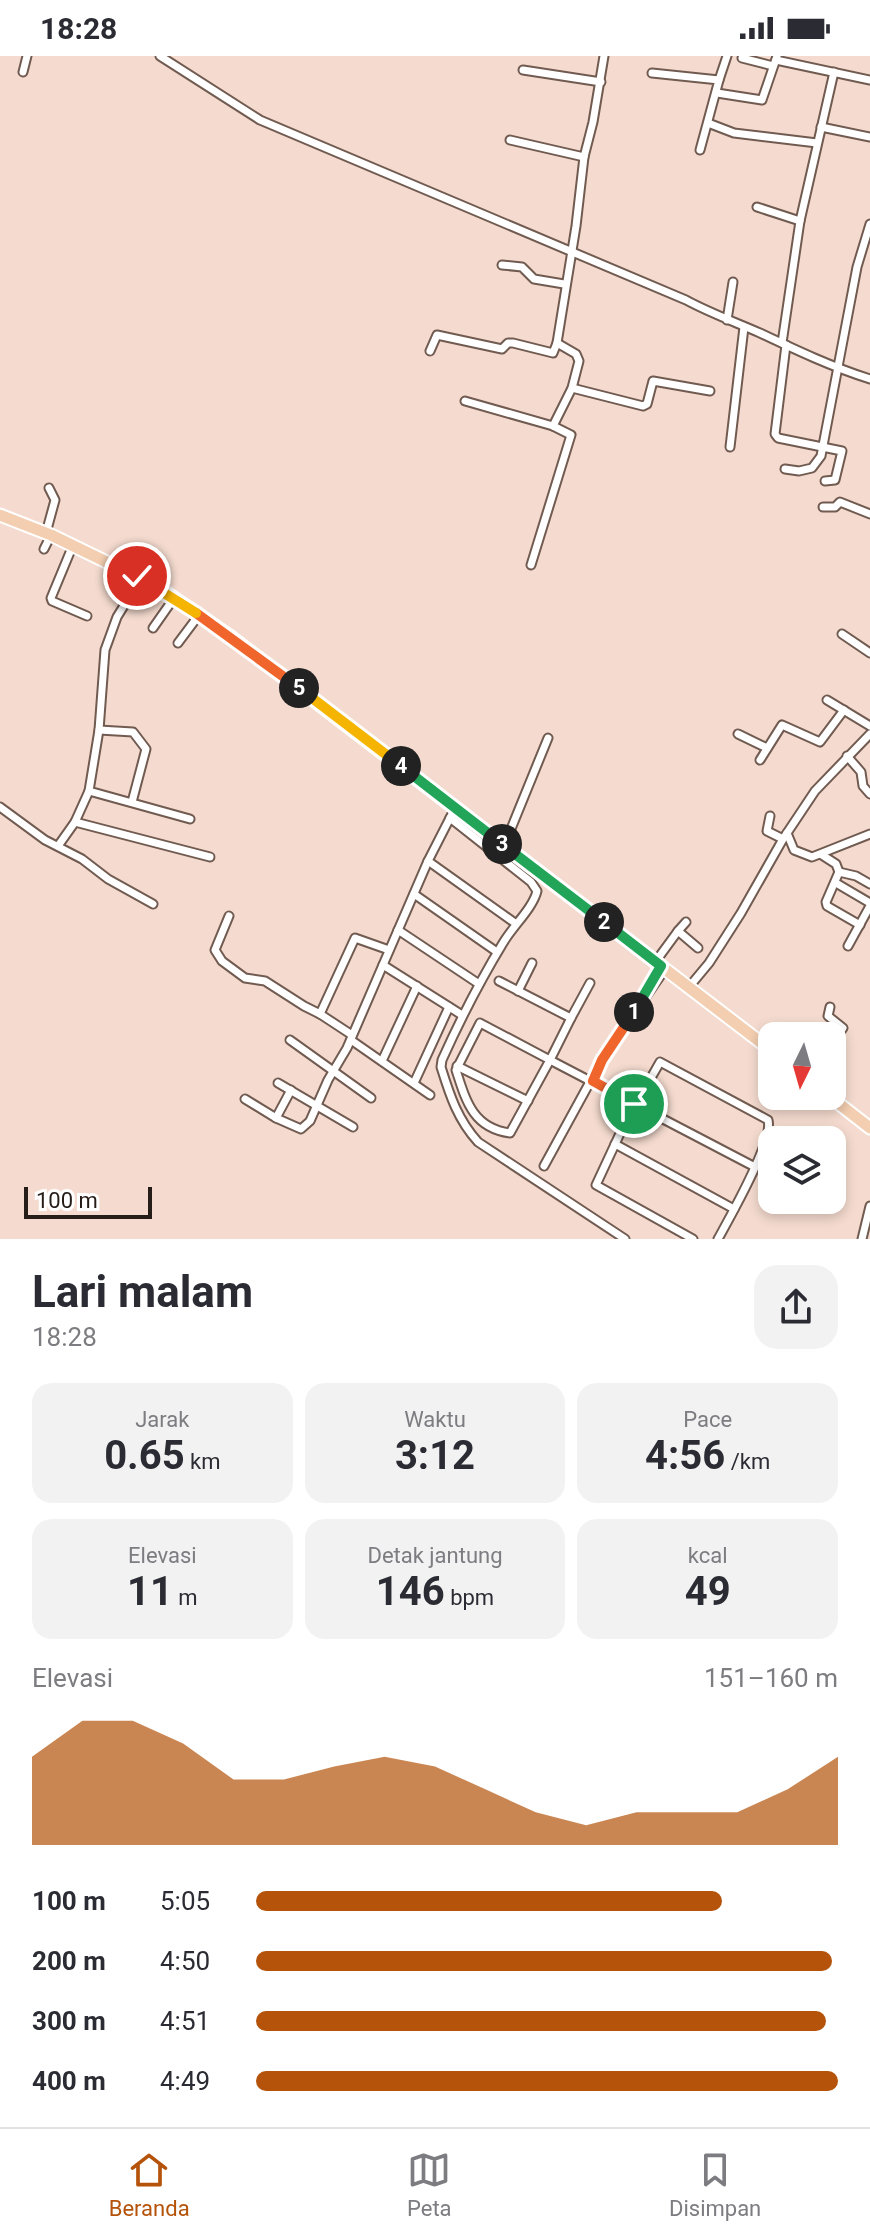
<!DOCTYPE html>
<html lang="id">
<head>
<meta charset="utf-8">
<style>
	body { margin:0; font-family:Roboto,sans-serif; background:#f2f2f3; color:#2b2b33; height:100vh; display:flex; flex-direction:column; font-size:30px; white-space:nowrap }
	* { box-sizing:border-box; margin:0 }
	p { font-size:26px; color:#7c7c81 }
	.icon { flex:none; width:44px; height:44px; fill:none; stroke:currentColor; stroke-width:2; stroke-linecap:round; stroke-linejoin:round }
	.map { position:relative; height:1183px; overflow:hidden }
	.sheet { display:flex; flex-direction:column; background:#fff; flex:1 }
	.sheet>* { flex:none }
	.needle { width:52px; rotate:185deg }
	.tools { position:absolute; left:758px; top:966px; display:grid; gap:16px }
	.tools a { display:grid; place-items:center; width:88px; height:88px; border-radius:16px; background:#fff; box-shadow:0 4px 12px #0003; font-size:40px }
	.scale { position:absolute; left:24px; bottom:20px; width:128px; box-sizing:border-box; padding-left:8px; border:4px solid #261c18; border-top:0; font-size:22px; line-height:28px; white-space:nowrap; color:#261c18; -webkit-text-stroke:6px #fff; paint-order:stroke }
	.pin { position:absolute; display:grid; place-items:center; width:68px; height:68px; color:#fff; margin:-34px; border:4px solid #fff; border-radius:50%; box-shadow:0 2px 8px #0007 }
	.km { position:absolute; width:40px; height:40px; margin:-20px; border-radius:50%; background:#222; color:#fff; font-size:22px; line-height:40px; text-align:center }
	.round { display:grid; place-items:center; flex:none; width:84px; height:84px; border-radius:24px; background:#f2f2f3 }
	.summary { display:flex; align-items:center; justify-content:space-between; height:136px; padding:0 32px }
	h1 { font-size:44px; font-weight:700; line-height:60px }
	.stats { display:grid; grid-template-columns:repeat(3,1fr); gap:12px; height:136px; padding:8px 32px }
	.stats div { display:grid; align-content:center; border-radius:20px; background:#f2f2f3; text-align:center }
	.stats b { font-size:40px; font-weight:700 }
	.stats small { font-size:22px; font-weight:400 }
	.stats p { font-size:22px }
	.chart { height:224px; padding:16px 32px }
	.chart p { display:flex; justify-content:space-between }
	.chart svg { width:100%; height:144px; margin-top:8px; fill:#b45309; opacity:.7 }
	ul { padding:0 32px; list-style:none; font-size:26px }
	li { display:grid; grid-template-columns:128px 96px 1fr; align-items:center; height:60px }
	li i { height:20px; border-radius:10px; background:#b45309 }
	.status { display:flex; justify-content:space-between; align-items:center; height:56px; padding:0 40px; background:#fff; direction:ltr }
	.status svg { height:22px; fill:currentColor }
	.tabs { display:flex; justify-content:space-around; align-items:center; height:112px; border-top:2px solid #e1e1e2; background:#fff; font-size:22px; color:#7c7c81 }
	.tabs a { display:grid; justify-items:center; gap:4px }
	.tabs .selected { color:#b45309 }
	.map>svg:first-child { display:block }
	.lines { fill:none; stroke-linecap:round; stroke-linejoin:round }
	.minor-casing { stroke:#715b51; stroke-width:11 }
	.primary-casing { stroke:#fff; stroke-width:15 }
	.minor { stroke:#fff; stroke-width:7 }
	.primary { stroke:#f3ceb0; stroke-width:11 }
	.split-1-casing { stroke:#fff; stroke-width:16 }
	.split-2-casing { stroke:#fff; stroke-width:16 }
	.split-3-casing { stroke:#fff; stroke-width:16 }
	.split-4-casing { stroke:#fff; stroke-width:16 }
	.split-5-casing { stroke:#fff; stroke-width:16 }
	.split-6-casing { stroke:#fff; stroke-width:16 }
	.split-7-casing { stroke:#fff; stroke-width:16 }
	.split-1 { stroke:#f0652b; stroke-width:10 }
	.split-2 { stroke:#22a559; stroke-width:10 }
	.split-3 { stroke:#22a559; stroke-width:10 }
	.split-4 { stroke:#22a559; stroke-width:10 }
	.split-5 { stroke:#f5b400; stroke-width:10 }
	.split-6 { stroke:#f0652b; stroke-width:10 }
	.split-7 { stroke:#f5b400; stroke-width:10 }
</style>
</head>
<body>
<div class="status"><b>18:28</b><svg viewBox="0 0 49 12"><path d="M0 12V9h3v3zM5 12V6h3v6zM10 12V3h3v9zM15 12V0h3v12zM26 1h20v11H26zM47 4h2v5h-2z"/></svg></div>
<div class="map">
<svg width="870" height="1183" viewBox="0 0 870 1183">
	<rect width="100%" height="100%" fill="#f5dbcf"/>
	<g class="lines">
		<g class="minor-casing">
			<g id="minor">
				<path d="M160 0 260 64 686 244C710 257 735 266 760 277 796 294 832 311 870 323"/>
				<path d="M742 2 773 10"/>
				<path d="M776 4 870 24"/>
				<path d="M523 14 601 26"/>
				<path d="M23 16 27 0"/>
				<path d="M652 17 719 24 700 94"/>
				<path d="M719 24 727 0"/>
				<path d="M717 37 762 44 777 0"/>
				<path d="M708 67 734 77 817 87"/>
				<path d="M821 71 870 81"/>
				<path d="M510 84 584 101"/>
				<path d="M757 151 800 165"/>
				<path d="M502 209 522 211 534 223 564 228"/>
				<path d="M727 264 733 226"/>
				<path d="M782 287 800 165 834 16"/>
				<path d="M786 289 775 378 778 382 842 395 835 424 825 425"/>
				<path d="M430 295 437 279 502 293 508 287H513L553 297 557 287"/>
				<path d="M572 332 643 350 647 348 653 325 710 335"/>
				<path d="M465 345 553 370 571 379 531 509"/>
				<path d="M553 370 572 332 579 305 576 298 557 287 576 170 584 101 593 66 604 0"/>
				<path d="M730 391 744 271"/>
				<path d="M785 413 799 415 812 412 821 400 857 211 870 168"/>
				<path d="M823 451H835L840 446 870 458"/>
				<path d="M46 477 55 444 49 432"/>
				<path d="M73 489 51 542 52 545 87 560"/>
				<path d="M44 493 51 479"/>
				<path d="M141 522 117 561 105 594 99 674 89 735 190 763"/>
				<path d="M153 572 174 542"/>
				<path d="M842 578 870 597"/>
				<path d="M178 587 199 559"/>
				<path d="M827 644 870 670"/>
				<path d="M99 674 133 676 146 693 132 746"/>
				<path d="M738 678 767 692"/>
				<path d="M847 700 861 716 863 730 870 738"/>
				<path d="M760 704 782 669 820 686 844 654"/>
				<path d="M0 751 45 784 82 803 108 823 153 848"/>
				<path d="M770 760 767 775 783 783"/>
				<path d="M450 762 531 826 537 835C533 852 513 870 503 887 480 925 460 964 442 1004L441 1011C450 1040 458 1064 478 1086L625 1183"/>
				<path d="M75 766 210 801"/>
				<path d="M787 777 794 794 812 801 870 778"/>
				<path d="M58 790 75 766 89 735"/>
				<path d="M504 790 548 682"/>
				<path d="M822 799 836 808 839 816 826 846 827 850 860 869"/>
				<path d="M428 805 515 867"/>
				<path d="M839 816 856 820 870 828"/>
				<path d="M836 827 870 847"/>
				<path d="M414 838 497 896"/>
				<path d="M229 860 215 894 222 905 245 922 265 925 304 950 320 958"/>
				<path d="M398 874 479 928"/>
				<path d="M678 875 686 866"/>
				<path d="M848 890 870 850"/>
				<path d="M656 905 678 875 698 892"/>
				<path d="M383 909 462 959"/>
				<path d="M499 925 571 962 550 1004 480 967 456 1014C466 1045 473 1072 510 1077L550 1004 755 1111"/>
				<path d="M689 931 709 907 741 857 783 783 815 735 870 678"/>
				<path d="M518 935 532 907"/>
				<path d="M644 935 661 910"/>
				<path d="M830 951 828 960 843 972 832 988"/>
				<path d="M571 962 590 927"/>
				<path d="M352 979 320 958 355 882 389 894"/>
				<path d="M290 984 371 1042"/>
				<path d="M351 984 430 1039"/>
				<path d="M382 1005 417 930"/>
				<path d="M457 1010 528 1045"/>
				<path d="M278 1027 353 1071"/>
				<path d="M414 1027 449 951"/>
				<path d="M245 1043 276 1062 291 1034"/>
				<path d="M276 1062 301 1073 310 1065 328 1024 347 992 428 805 452 758"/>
				<path d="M615 1088 734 1153"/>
				<path d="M544 1110 602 1004 665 913"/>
				<path d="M693 1183 596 1129 623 1071 660 1006 768 1064C774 1084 730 1161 718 1183"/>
				<path d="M862 1183 870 1150"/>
			</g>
		</g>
		<g class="primary-casing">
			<g id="primary">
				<path d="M0 459 51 479 158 531 231 581 772 995"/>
				<path d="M829 1040 870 1072"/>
			</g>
		</g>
		<use href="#minor" class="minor"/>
		<use href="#primary" class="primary"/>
	</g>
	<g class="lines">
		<g class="split-1-casing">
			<path id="split-1" d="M634 956 602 1004 593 1025 634 1048"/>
		</g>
		<g class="split-2-casing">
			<path id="split-2" d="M604 866 661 910 634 956"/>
		</g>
		<g class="split-3-casing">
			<path id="split-3" d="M502 788 604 866"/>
		</g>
		<g class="split-4-casing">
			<path id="split-4" d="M401 710 502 788"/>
		</g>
		<g class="split-5-casing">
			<path id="split-5" d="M299 632 401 710"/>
		</g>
		<g class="split-6-casing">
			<path id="split-6" d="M196 557 299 632"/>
		</g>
		<g class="split-7-casing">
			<path id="split-7" d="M137 520 196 557"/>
		</g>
		<use href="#split-1" class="split-1"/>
		<use href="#split-2" class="split-2"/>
		<use href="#split-3" class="split-3"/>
		<use href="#split-4" class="split-4"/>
		<use href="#split-5" class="split-5"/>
		<use href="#split-6" class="split-6"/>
		<use href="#split-7" class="split-7"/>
	</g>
</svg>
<div class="tools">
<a><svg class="needle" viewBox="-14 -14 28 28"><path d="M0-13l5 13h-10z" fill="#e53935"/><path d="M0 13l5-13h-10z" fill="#7c7c81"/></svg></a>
<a><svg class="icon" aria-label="layers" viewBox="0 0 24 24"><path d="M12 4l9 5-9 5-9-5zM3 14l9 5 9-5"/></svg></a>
</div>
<div class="scale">100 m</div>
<div class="pin" style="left:634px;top:1048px;background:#1e9e55"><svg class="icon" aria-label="arrive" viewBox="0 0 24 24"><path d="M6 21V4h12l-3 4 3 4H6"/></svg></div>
<div class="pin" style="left:137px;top:520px;background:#d93025"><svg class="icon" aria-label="check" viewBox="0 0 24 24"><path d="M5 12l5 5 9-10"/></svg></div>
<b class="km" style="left:634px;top:956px">1</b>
<b class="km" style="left:604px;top:866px">2</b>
<b class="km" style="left:502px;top:788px">3</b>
<b class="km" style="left:401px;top:710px">4</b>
<b class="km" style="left:299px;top:632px">5</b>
</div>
<section class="sheet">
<div class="summary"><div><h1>Lari malam</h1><p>18:28</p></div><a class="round"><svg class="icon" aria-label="share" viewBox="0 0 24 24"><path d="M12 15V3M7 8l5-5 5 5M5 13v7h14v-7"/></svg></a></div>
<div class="stats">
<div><p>Jarak</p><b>0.65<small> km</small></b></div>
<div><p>Waktu</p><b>3:12</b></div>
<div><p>Pace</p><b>4:56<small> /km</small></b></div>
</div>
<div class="stats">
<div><p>Elevasi</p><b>11<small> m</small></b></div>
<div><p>Detak jantung</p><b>146<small> bpm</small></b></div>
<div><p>kcal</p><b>49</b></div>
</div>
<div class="chart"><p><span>Elevasi</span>151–160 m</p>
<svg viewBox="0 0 160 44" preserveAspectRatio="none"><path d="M0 44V17L10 6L20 6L30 13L40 24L50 24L60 20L70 17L80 20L90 27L100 34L110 38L120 34L130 34L140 34L150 27L160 17V44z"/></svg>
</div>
<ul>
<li><b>100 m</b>5:05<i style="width:80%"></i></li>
<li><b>200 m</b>4:50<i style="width:99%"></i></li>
<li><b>300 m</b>4:51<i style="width:98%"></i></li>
<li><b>400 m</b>4:49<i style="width:100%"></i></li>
</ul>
</section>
<nav class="tabs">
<a class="selected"><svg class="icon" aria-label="home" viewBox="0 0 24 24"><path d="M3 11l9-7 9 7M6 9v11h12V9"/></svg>Beranda</a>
<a><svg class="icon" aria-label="map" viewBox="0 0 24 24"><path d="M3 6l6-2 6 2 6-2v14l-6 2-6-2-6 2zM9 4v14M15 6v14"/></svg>Peta</a>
<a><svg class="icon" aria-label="saved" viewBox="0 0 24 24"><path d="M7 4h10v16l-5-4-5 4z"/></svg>Disimpan</a>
</nav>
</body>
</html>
